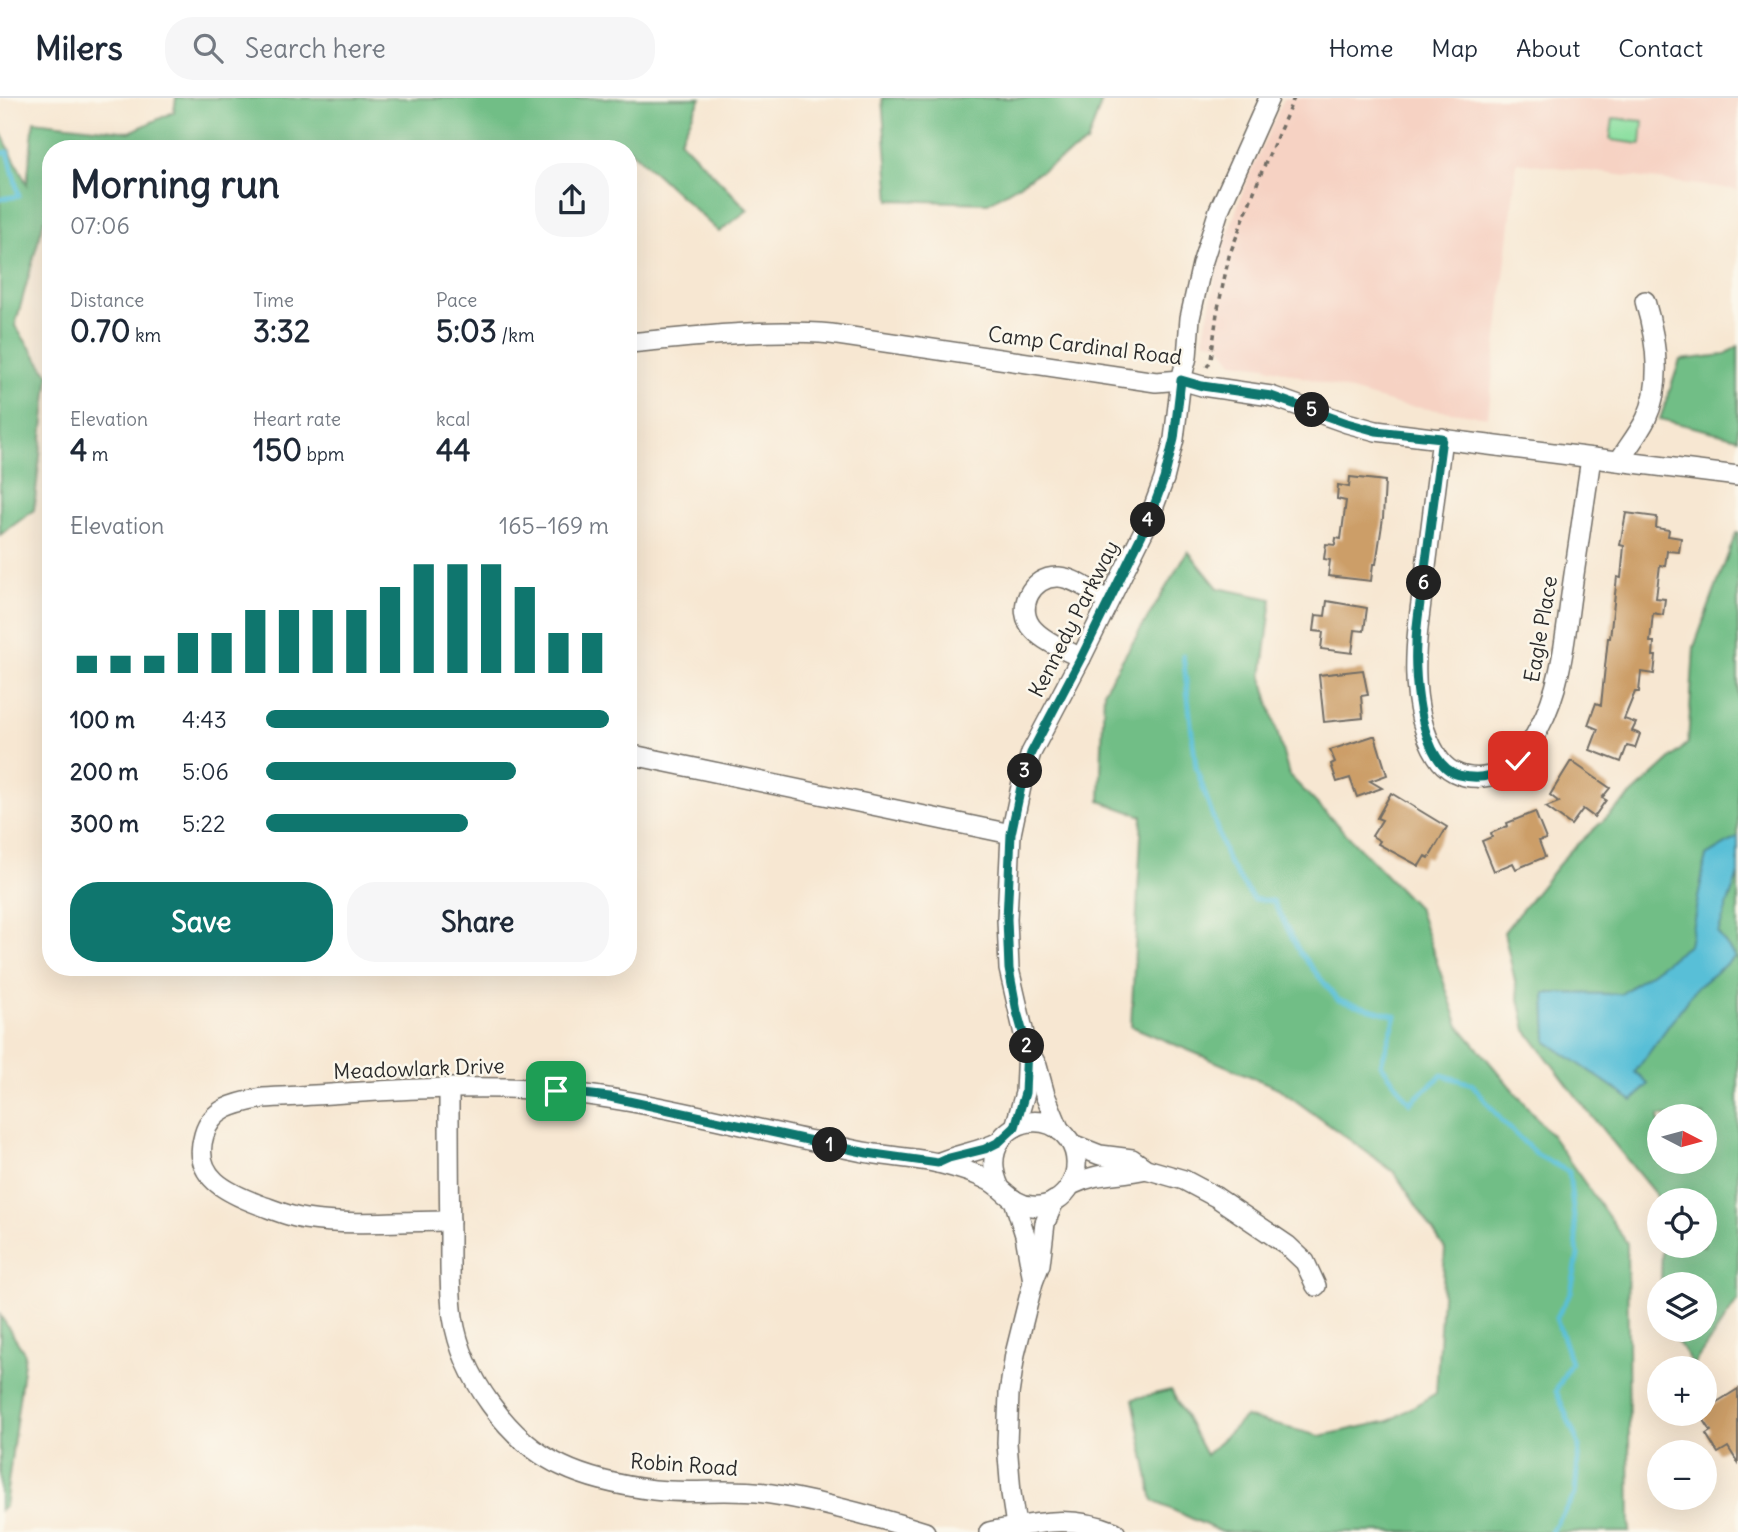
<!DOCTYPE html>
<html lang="en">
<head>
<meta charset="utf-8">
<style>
	body { margin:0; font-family:Delius,sans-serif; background:#f6f6f7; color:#1f2937; height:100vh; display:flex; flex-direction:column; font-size:26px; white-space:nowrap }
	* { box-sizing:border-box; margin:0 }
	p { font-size:23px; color:#747a83 }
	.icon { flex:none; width:38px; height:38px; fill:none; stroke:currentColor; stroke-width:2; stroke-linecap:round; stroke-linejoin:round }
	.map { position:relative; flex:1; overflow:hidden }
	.panel { position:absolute; left:42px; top:42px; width:595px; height:836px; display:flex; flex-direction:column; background:#fff; border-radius:28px; box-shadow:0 7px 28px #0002 }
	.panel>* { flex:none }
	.needle { width:46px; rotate:96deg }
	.fabs { position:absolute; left:1647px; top:1006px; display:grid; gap:14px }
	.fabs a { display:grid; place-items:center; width:70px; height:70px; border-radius:50%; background:#fff; box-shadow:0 7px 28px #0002; font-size:35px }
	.pin { position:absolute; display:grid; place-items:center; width:60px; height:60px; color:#fff; margin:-30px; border-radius:14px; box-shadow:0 4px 10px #0006 }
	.km { position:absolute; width:35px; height:35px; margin:-18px; border-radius:50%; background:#222; color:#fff; font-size:19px; line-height:35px; text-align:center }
	.round { display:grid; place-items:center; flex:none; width:74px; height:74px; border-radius:28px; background:#f6f6f7 }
	.summary { display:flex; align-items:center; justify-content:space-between; height:119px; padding:0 28px }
	h1 { font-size:38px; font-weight:800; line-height:52px }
	.metrics { display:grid; grid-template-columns:repeat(3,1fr); gap:10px; height:119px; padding:7px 28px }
	.metrics div { display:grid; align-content:center }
	.metrics b { font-size:30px; font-weight:800 }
	.metrics small { font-size:19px; font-weight:400 }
	.metrics p { font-size:19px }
	.chart { height:196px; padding:14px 28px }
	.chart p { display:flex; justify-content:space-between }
	.chart svg { width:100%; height:126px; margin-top:7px; stroke:#0f766e; stroke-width:6 }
	.button { display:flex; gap:14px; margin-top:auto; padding:14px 28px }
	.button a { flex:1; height:80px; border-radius:28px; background:#0f766e; color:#fff; font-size:28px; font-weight:800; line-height:80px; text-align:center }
	.button a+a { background:#f6f6f7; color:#1f2937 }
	ul { padding:0 28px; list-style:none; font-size:23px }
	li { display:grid; grid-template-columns:112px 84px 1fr; align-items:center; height:52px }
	li i { height:18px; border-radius:9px; background:#0f766e }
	header { display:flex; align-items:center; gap:42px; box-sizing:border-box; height:98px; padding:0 35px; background:#fff; border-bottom:2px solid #e0e1e3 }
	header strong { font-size:33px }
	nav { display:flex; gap:38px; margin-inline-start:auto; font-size:24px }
	.search { width:490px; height:63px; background:#f6f6f7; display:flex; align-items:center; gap:18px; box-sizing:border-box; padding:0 24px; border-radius:28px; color:#747a83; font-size:26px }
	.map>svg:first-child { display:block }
	.built { fill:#f6d2c3 }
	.green { fill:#8cdfa0; stroke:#5c8566; stroke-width:2 }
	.forest { fill:#71be86; stroke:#4e7458; stroke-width:2; fill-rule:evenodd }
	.water { fill:#59bfd7; stroke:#427581; stroke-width:2 }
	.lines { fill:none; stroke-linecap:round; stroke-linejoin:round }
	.stream { stroke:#59bfd7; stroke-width:5 }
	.building { fill:#cc9e67 }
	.minor-casing { stroke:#726d65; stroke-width:22 }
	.path { stroke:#726d65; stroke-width:3.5; stroke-dasharray:5 5; stroke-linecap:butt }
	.minor { stroke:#fff; stroke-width:19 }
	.route-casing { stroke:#fff; stroke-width:14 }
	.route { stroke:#0f766e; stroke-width:9 }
	.labels { text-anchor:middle; stroke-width:5; stroke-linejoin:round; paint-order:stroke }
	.street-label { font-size:21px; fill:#2b2b2b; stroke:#fbf7ec }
</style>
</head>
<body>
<header>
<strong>Milers</strong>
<div class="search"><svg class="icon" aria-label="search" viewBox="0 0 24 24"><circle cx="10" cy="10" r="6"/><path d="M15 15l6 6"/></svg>Search here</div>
<nav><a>Home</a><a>Map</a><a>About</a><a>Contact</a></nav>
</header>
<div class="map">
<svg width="1738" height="1434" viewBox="0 0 1738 1434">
	<rect width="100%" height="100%" fill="#fbf7ec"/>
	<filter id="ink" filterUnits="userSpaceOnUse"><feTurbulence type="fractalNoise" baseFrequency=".0143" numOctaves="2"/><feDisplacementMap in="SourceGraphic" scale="14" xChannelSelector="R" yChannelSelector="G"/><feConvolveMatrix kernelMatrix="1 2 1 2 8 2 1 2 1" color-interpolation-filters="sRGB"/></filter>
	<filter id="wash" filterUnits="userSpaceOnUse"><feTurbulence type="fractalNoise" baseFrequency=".00686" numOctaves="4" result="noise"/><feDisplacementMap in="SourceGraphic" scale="28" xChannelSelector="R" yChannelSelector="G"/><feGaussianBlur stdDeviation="1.57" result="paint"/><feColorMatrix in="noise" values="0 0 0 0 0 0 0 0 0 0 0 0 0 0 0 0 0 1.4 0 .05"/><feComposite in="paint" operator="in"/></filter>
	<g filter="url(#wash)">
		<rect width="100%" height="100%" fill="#f7e7d2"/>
		<path class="built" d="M1284 0H1738V92L1517 64 1488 319 1400 307 1265 268 1233 264 1219 245 1203 242 1216 178 1228 135 1247 82Z"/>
		<path class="green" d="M1613 20 1643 23 1641 46 1610 42Z"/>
		<g class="forest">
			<path d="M176 0H701L680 42 748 112 719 134 627 49 51 51V122H44L15 228 49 277 34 412 0 437V33L27 86 34 23 130 34 174 14Z"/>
			<path d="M882 0H1103L1087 45 988 105 890 102Z"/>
			<path d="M1738 248V340L1660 321 1680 262 1724 257Z"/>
			<path d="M1736 435H1738V1202L1693 1267 1670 1232H1704V1186H1661L1662 1148H1704V1102H1660L1589 1015 1526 932 1504 834 1568 755 1688 645 1694 549ZM1659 1018H1704V1064H1659Z"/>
			<path d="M1188 453 1218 490 1272 501 1262 579 1289 677 1418 810 1459 928 1551 1037 1627 1145 1630 1434H1221L1153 1403 1133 1301 1171 1292 1206 1357 1245 1319 1320 1338 1389 1323 1436 1295 1445 1151 1394 1074 1278 990 1131 928 1142 718 1100 703 1104 592Z"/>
			<path d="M0 1217 25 1256 5 1408 0 1412Z"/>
		</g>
		<path class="water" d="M1738 739V776L1718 835 1735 859 1696 890 1635 974 1648 986 1633 1003 1547 944 1545 895 1621 896 1689 847 1706 758Z"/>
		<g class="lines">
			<g class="stream">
				<path d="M0 56 8 54 19 98 0 101"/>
				<path d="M1183 557 1196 669 1228 764 1253 801 1273 803 1300 855 1338 902 1396 918 1381 966 1410 1005 1442 977 1472 986 1502 1023 1536 1056 1569 1074 1578 1157 1571 1194 1556 1220 1571 1264 1556 1293 1579 1347 1575 1397 1551 1434"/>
			</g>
		</g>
		<g id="blocks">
			<g class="building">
				<path d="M1350 379 1385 383 1383 420 1376 466H1373L1371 483 1328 478 1330 462 1324 461 1326 446 1335 447 1336 440 1341 441 1346 403 1337 401 1338 387 1349 389Z"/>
				<path d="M1626 415 1657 419 1656 430 1669 432 1668 438 1681 440 1679 454 1667 453 1665 468 1660 467 1656 500 1665 501 1663 517 1653 515 1650 544H1654L1653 558H1656L1654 576 1641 574 1639 594H1635L1624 621 1636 625 1632 633 1640 636 1635 650 1627 648 1621 664 1590 652 1598 631 1588 627 1596 605 1601 607 1608 540H1610L1617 479 1621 480 1624 448 1620 447Z"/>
				<path d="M1327 503 1367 510 1364 533 1355 532 1352 555 1321 551 1323 534 1314 533 1316 517 1325 518Z"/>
				<path d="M1363 572 1368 597 1361 598 1363 620 1324 624 1319 577Z"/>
				<path d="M1373 638H1375L1387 677 1370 683 1382 690 1357 699 1350 680 1337 684 1331 666 1335 664 1330 652Z"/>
				<path d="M1571 663 1610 690 1602 700 1606 702 1594 719 1583 711 1571 727 1546 709 1559 704 1550 697Z"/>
				<path d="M1391 695 1447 729 1429 760 1425 758 1419 768 1378 746 1380 743 1372 738 1382 722 1377 720Z"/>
				<path d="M1535 714 1546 741 1539 743 1545 759 1516 771 1513 765 1494 773 1482 743 1492 739 1491 735 1508 728 1507 725Z"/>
				<path d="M1738 1291V1365L1728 1349 1718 1355 1706 1336 1711 1333 1700 1316H1704V1312Z"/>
			</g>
		</g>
	</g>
	<g filter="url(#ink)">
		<use href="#blocks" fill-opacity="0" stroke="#726d65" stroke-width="2"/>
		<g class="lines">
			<g class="minor-casing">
				<g id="minor">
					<path d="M628 245C696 239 763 230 831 236L1156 284 1181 282 1202 288 1271 298 1347 325 1376 333 1738 378"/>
					<path d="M1442 340C1437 381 1432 421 1427 461 1419 523 1402 602 1437 658 1454 687 1499 685 1519 661 1527 652 1534 640 1539 630 1561 590 1565 541 1571 497 1578 451 1584 406 1591 360"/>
					<path d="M1619 363C1628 349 1639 335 1646 321 1663 285 1656 240 1645 203"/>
					<path d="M1081 560C1066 552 1046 545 1034 532 1014 512 1031 477 1059 479 1075 480 1094 495 1108 503"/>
					<path d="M628 656 1011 736"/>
					<path d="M449 991C449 1039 449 1087 450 1135 450 1162 449 1192 453 1219 462 1278 508 1343 562 1368 591 1382 623 1388 654 1392 691 1396 729 1390 765 1395 820 1403 873 1418 925 1434"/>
					<path d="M1015 1029 1025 995 1027 949"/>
					<path d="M1060 1033 1045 997 1037 968 1027 949 1009 871 1007 821 1011 736 1022 684 1031 655 1081 560 1148 424 1164 381 1174 341 1181 282 1187 259 1190 220 1202 166 1219 112 1269 0"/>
					<path d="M1072 1046 1100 1057 1132 1061 1146 1071 1184 1082 1216 1099 1287 1147 1305 1164 1316 1188"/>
					<path d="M938 1065C958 1056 979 1054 999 1044"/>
					<path d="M1071 1087C1100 1073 1117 1078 1146 1071"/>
					<path d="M1014 1102 1025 1137 1033 1183"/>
					<path d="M450 1123C402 1123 352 1128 305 1121 290 1119 274 1112 260 1107 228 1095 191 1079 204 1037 212 1009 238 1005 263 1000 343 996 425 988 506 990 610 993 711 1021 813 1043 832 1047 851 1052 870 1055 892 1059 916 1060 938 1065 954 1069 973 1074 988 1082 1004 1090 1012 1107 1032 1108 1067 1111 1088 1070 1069 1042 1041 1001 973 1034 1000 1090"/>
					<path d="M989 1434C1035 1425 1070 1416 1115 1434"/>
					<path d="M1017 1434 1011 1395 1007 1345 1009 1296 1015 1256 1033 1184 1040 1166 1045 1125 1054 1103"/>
				</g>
			</g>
			<path class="path" d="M1207 269 1211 262 1217 215 1229 158 1262 73 1294 0"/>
			<use href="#minor" class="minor"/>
		</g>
	</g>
	<g class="lines" filter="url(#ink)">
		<g class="route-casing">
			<path id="route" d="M556 993 610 999 867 1055 938 1065 949 1060 985 1051 999 1044 1015 1029 1025 995 1027 949 1017 914 1009 871 1007 821 1011 736 1022 684 1031 655 1081 560 1148 424 1164 381 1174 341 1181 282 1202 288 1271 298 1347 325 1376 333 1442 340C1436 386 1430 432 1424 478 1421 501 1416 524 1416 547 1414 580 1420 666 1459 677 1483 683 1499 676 1518 663"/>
		</g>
		<use href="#route" class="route"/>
	</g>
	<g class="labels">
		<g class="street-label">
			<text transform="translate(1085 248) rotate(7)" y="7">Camp Cardinal Road</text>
			<text transform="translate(1074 521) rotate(-63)" y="7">Kennedy Parkway</text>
			<text transform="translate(1541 531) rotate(-80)" y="7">Eagle Place</text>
			<text transform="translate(419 971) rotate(-2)" y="7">Meadowlark Drive</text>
			<text transform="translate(684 1367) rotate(4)" y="7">Robin Road</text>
		</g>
	</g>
</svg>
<div class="fabs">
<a><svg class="needle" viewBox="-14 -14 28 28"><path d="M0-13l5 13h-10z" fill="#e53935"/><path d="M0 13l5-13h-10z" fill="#747a83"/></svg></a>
<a><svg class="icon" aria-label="locate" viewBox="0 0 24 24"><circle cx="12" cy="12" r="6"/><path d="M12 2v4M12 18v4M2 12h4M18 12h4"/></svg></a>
<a><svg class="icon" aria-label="layers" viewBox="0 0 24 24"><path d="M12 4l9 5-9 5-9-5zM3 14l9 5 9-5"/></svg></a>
<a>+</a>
<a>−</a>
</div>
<div class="pin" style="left:556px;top:993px;background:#1e9e55"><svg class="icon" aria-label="arrive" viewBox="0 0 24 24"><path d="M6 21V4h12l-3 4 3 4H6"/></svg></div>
<div class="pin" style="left:1518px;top:663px;background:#d93025"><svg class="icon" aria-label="check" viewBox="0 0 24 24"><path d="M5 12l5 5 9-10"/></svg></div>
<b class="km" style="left:830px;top:1047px">1</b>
<b class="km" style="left:1027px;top:948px">2</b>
<b class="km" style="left:1025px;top:673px">3</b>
<b class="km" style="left:1148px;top:422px">4</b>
<b class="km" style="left:1312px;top:312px">5</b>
<b class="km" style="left:1424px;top:485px">6</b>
<section class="panel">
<div class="summary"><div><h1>Morning run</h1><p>07:06</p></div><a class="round"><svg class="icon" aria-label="share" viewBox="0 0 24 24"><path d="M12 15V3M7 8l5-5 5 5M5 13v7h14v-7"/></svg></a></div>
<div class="metrics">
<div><p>Distance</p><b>0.70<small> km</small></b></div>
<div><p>Time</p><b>3:32</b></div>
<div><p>Pace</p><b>5:03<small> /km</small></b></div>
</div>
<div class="metrics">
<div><p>Elevation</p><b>4<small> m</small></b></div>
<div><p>Heart rate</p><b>150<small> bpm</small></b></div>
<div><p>kcal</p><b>44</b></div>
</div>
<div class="chart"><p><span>Elevation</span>165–169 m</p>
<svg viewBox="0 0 160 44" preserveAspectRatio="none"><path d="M5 44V38M15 44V38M25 44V38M35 44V30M45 44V30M55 44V22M65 44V22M75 44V22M85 44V22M95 44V14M105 44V6M115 44V6M125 44V6M135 44V14M145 44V30M155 44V30"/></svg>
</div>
<ul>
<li><b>100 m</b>4:43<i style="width:100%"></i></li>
<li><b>200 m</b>5:06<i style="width:73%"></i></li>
<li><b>300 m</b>5:22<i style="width:59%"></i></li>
</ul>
<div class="button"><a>Save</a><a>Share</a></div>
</section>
</div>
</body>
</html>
